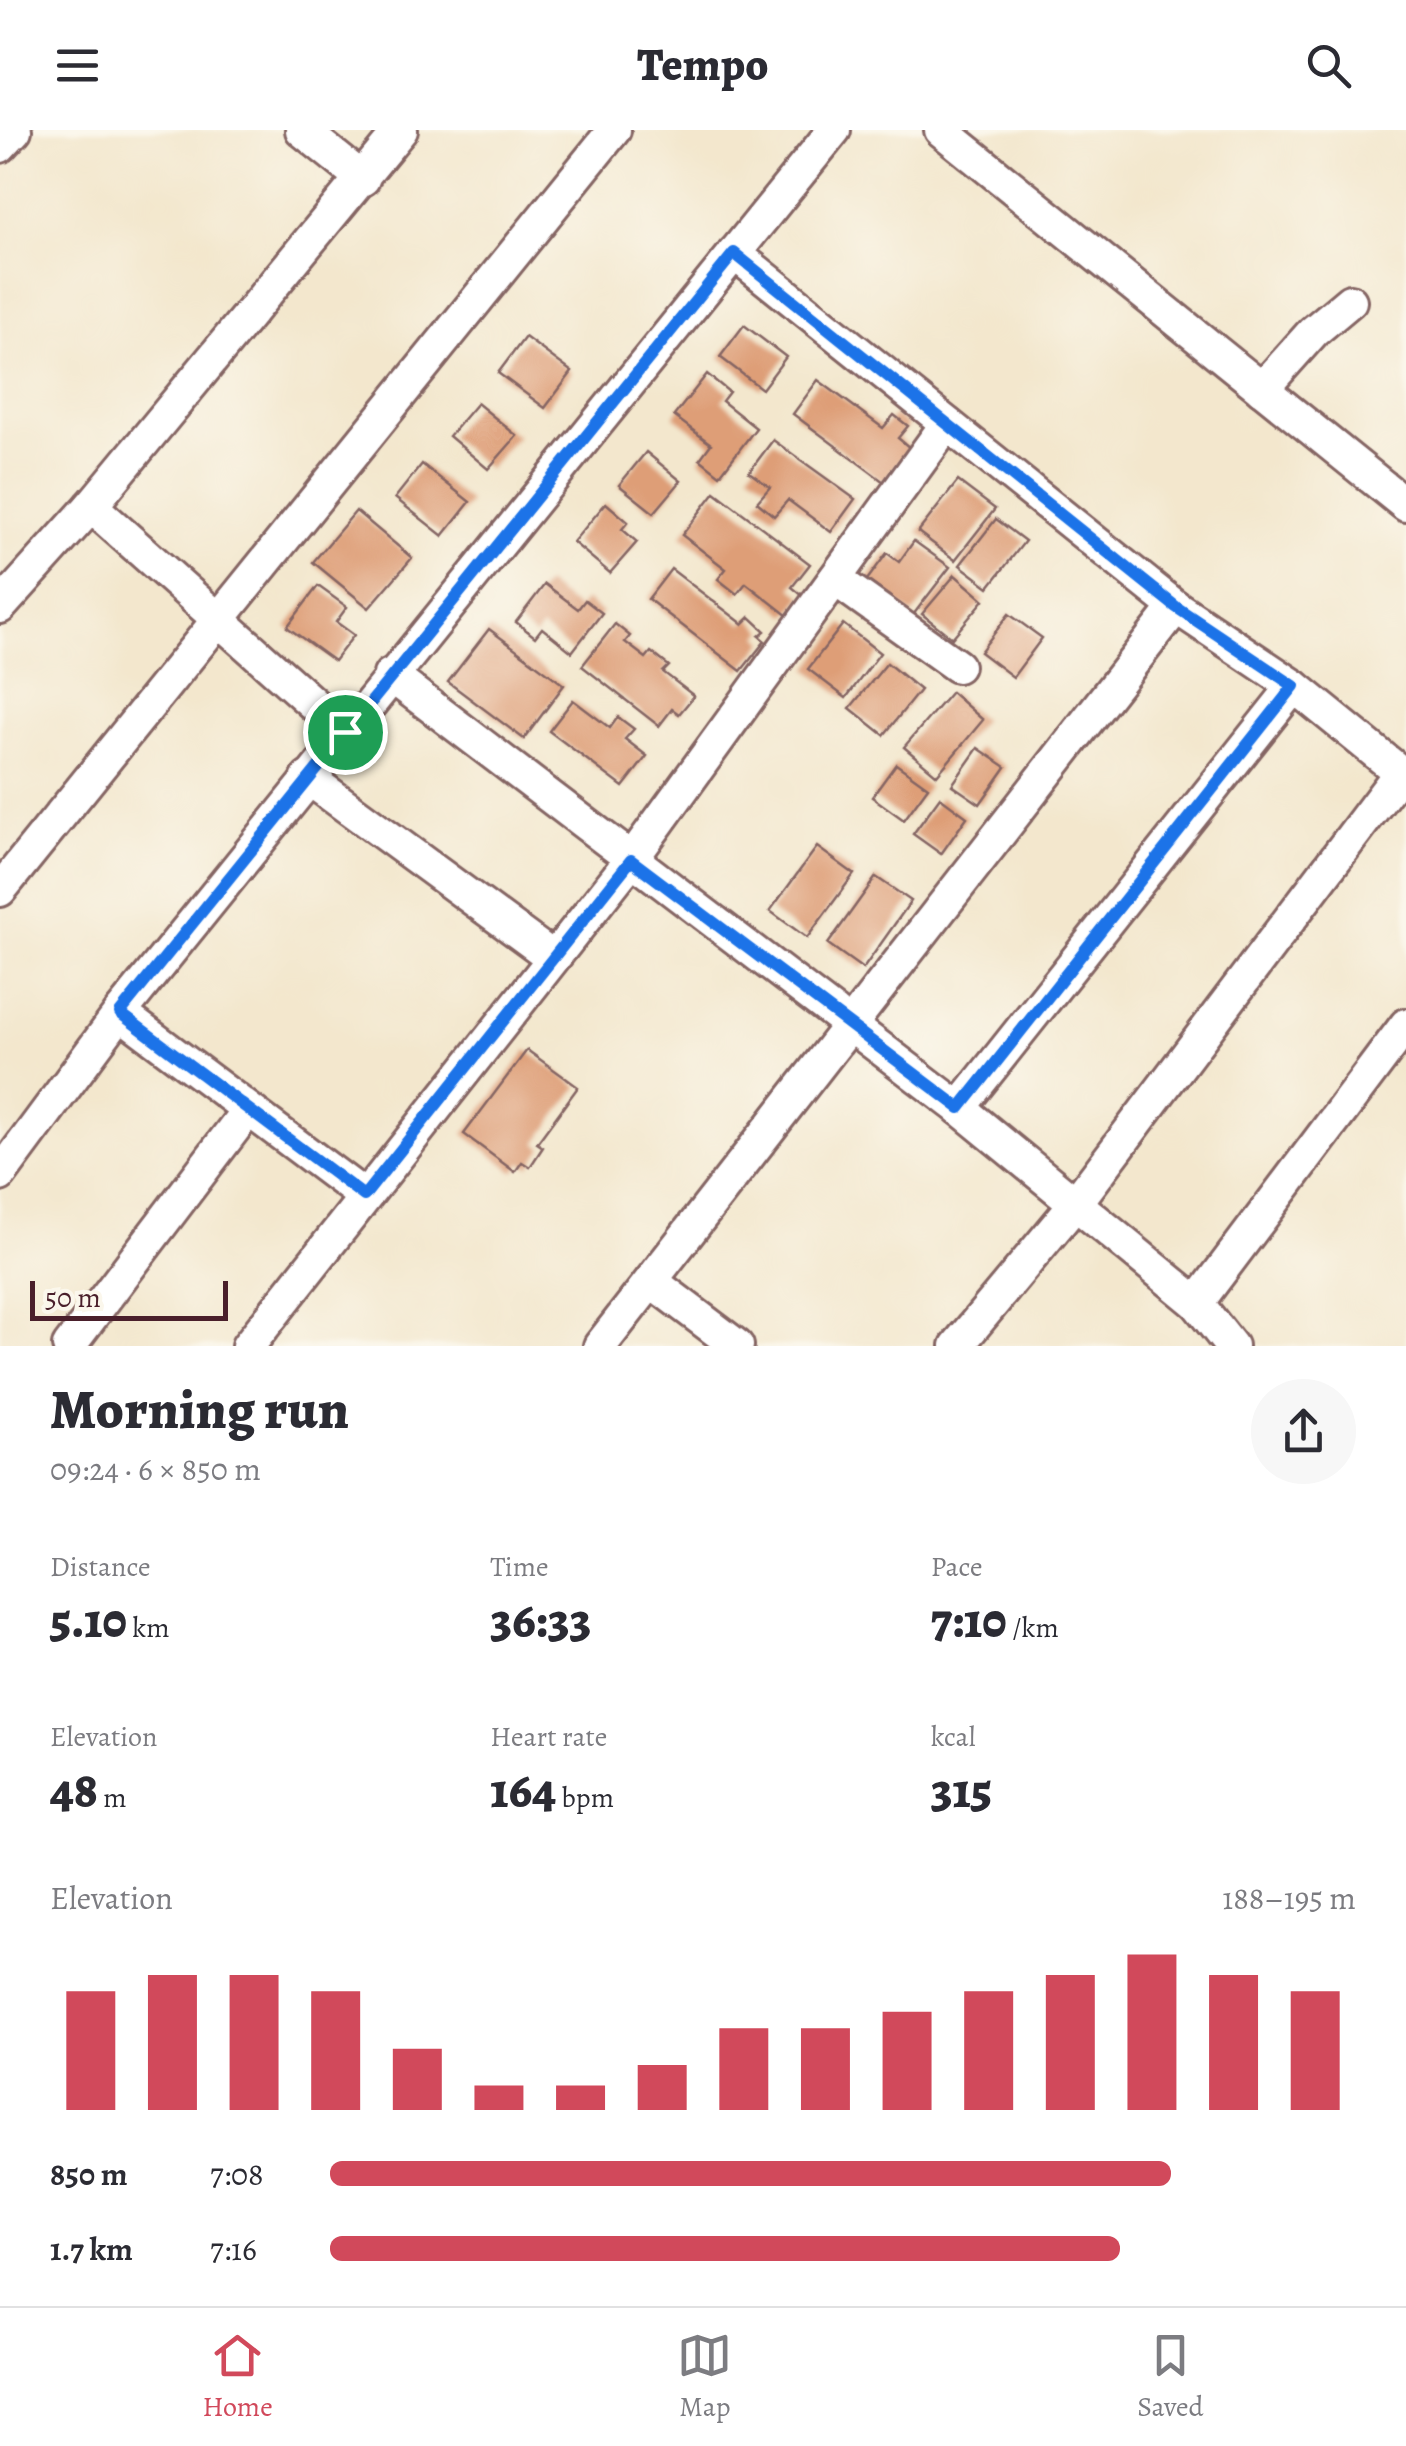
<!DOCTYPE html>
<html lang="en">
<head>
<meta charset="utf-8">
<style>
	body { margin:0; font-family:Alegreya,serif; background:#f7f7f7; color:#2b2b33; height:100vh; display:flex; flex-direction:column; font-size:38px; white-space:nowrap }
	* { box-sizing:border-box; margin:0 }
	p { font-size:32px; color:#7c7c81 }
	.icon { flex:none; width:55px; height:55px; fill:none; stroke:currentColor; stroke-width:2; stroke-linecap:round; stroke-linejoin:round }
	.map { position:relative; height:1216px; overflow:hidden }
	.details { display:flex; flex-direction:column; background:#fff; flex:1 }
	.details>* { flex:none }
	.scale { position:absolute; left:30px; bottom:25px; width:198px; box-sizing:border-box; padding-left:10px; border:5px solid #4a1f2b; border-top:0; font-size:28px; line-height:35px; white-space:nowrap; color:#4a1f2b; -webkit-text-stroke:8px #fbf7ec; paint-order:stroke }
	.pin { position:absolute; display:grid; place-items:center; width:85px; height:85px; color:#fff; margin:-42px; border:5px solid #fff; border-radius:50%; box-shadow:0 2px 10px #0007 }
	.round { display:grid; place-items:center; flex:none; width:105px; height:105px; border-radius:52px; background:#f7f7f7 }
	.summary { display:flex; align-items:center; justify-content:space-between; height:170px; padding:0 50px }
	h1 { font-size:55px; font-weight:800; line-height:75px }
	.stats { display:grid; grid-template-columns:repeat(3,1fr); gap:15px; height:170px; padding:10px 50px }
	.stats div { display:grid; align-content:center }
	.stats b { font-size:50px; font-weight:800 }
	.stats small { font-size:28px; font-weight:400 }
	.stats p { font-size:28px }
	.chart { height:280px; padding:20px 50px }
	.chart p { display:flex; justify-content:space-between }
	.chart svg { width:100%; height:180px; margin-top:10px; stroke:#d1495b; stroke-width:6 }
	ul { padding:0 50px; list-style:none; font-size:32px }
	li { display:grid; grid-template-columns:160px 120px 1fr; align-items:center; height:75px }
	li i { height:25px; border-radius:12px; background:#d1495b }
	header { display:flex; justify-content:space-between; align-items:center; height:130px; padding:0 50px; background:#fff; font-size:45px; font-weight:800 }
	.tab-bar { display:flex; justify-content:space-around; align-items:center; height:140px; border-top:2px solid #e1e1e2; background:#fff; font-size:28px; color:#7c7c81 }
	.tab-bar a { display:grid; justify-items:center; gap:5px }
	.tab-bar .active { color:#d1495b }
	.map>svg:first-child { display:block }
	.building { fill:#de9e77 }
	.lines { fill:none; stroke-linecap:round; stroke-linejoin:round }
	.minor-casing { stroke:#856564; stroke-width:38 }
	.minor { stroke:#fff; stroke-width:32 }
	.route-casing { stroke:#fff; stroke-width:20 }
	.route { stroke:#1a73e8; stroke-width:12 }
</style>
</head>
<body>
<header><svg class="icon" aria-label="menu" viewBox="0 0 24 24"><path d="M4 6h16M4 12h16M4 18h16"/></svg>Tempo<svg class="icon" aria-label="search" viewBox="0 0 24 24"><circle cx="10" cy="10" r="6"/><path d="M15 15l6 6"/></svg></header>
<div class="map">
<svg width="1406" height="1216" viewBox="0 0 1406 1216">
	<rect width="100%" height="100%" fill="#fbf7ec"/>
	<filter id="ink" filterUnits="userSpaceOnUse"><feTurbulence type="fractalNoise" baseFrequency=".01" numOctaves="2"/><feDisplacementMap in="SourceGraphic" scale="20" xChannelSelector="R" yChannelSelector="G"/><feConvolveMatrix kernelMatrix="1 2 1 2 8 2 1 2 1" color-interpolation-filters="sRGB"/></filter>
	<filter id="wash" filterUnits="userSpaceOnUse"><feTurbulence type="fractalNoise" baseFrequency=".0048" numOctaves="4" result="noise"/><feDisplacementMap in="SourceGraphic" scale="40" xChannelSelector="R" yChannelSelector="G"/><feGaussianBlur stdDeviation="2.25" result="paint"/><feColorMatrix in="noise" values="0 0 0 0 0 0 0 0 0 0 0 0 0 0 0 0 0 1.4 0 .05"/><feComposite in="paint" operator="in"/></filter>
	<g filter="url(#wash)">
		<rect width="100%" height="100%" fill="#f3e7cd"/>
		<g id="blocks">
			<g class="building">
				<path d="M744 195 786 227 762 259 720 227Z"/>
				<path d="M525 207 572 242 545 278 498 243Z"/>
				<path d="M707 244 729 262 722 271 756 298 720 345 700 329 711 314 674 286Z"/>
				<path d="M818 250 883 298 894 285 908 296 898 308 910 318 884 352 793 284Z"/>
				<path d="M477 273 517 306 488 339 449 306Z"/>
				<path d="M773 310 855 369 831 402 788 370 774 386 757 372 770 357 749 342Z"/>
				<path d="M646 322 681 351 654 383 619 355Z"/>
				<path d="M422 334 470 372 443 406 395 368Z"/>
				<path d="M958 351 995 379 955 430 918 402Z"/>
				<path d="M715 362 810 434 792 457 803 466 788 486 746 453 737 464 718 449 726 439 682 405Z"/>
				<path d="M606 373 628 392 622 399 637 412 610 443 573 412Z"/>
				<path d="M356 381 412 428 369 478 313 432Z"/>
				<path d="M996 389 1025 411 989 457 960 435Z"/>
				<path d="M914 411 950 437 913 485 867 450 887 423 899 432Z"/>
				<path d="M671 439 743 494 750 487 765 501 759 506 765 511 741 541 648 469Z"/>
				<path d="M955 445 984 470 952 508 922 484Z"/>
				<path d="M545 454 578 479 585 470 602 483 572 522 542 498 535 507 516 492Z"/>
				<path d="M318 456 347 477 336 492 354 505 334 531 287 497Z"/>
				<path d="M1009 484 1042 508 1013 547 980 522Z"/>
				<path d="M615 494 630 506 625 512 646 528 651 522 669 536 663 542 694 566 679 584 672 579 659 596 582 536Z"/>
				<path d="M843 494 880 523 846 568 808 539Z"/>
				<path d="M489 499 564 555 524 609 448 552Z"/>
				<path d="M887 533 920 560 884 605 850 578Z"/>
				<path d="M951 562 983 590 937 645 904 617Z"/>
				<path d="M573 570 610 598 618 587 634 599 625 609 647 626 623 657 549 601Z"/>
				<path d="M978 618 1006 637 980 674 952 655Z"/>
				<path d="M896 634 928 657 904 690 872 667Z"/>
				<path d="M940 667 967 687 941 724 913 704Z"/>
				<path d="M817 717 854 744 807 808 770 781Z"/>
				<path d="M876 747 911 771 863 839 828 814Z"/>
				<path d="M527 920 578 957 537 1013 543 1017 530 1037 522 1032 515 1042 464 1004Z"/>
			</g>
		</g>
	</g>
	<g filter="url(#ink)">
		<use href="#blocks" fill-opacity="0" stroke="#856564" stroke-width="2.5"/>
		<g class="lines">
			<g class="minor-casing">
				<g id="minor">
					<path d="M302 0 363 49"/>
					<path d="M941 0 1406 375"/>
					<path d="M0 16 15 0"/>
					<path d="M734 123 1176 477 1294 556 1406 647"/>
					<path d="M1262 259 1313 202 1350 171"/>
					<path d="M91 376 345 602"/>
					<path d="M835 449 957 536"/>
					<path d="M0 477 91 376 401 0"/>
					<path d="M390 545 959 978 1197 1173 1231 1216"/>
					<path d="M308 648 552 827"/>
					<path d="M0 760 614 0"/>
					<path d="M120 883 364 1066"/>
					<path d="M959 978 1294 556"/>
					<path d="M0 1045 120 883 834 0"/>
					<path d="M651 1151 737 1216"/>
					<path d="M1197 1173 1406 895"/>
					<path d="M69 1216 248 980"/>
					<path d="M248 1216 631 730 947 294"/>
					<path d="M600 1216 1176 477"/>
					<path d="M957 1216 1075 1074 1400 643"/>
				</g>
			</g>
			<use href="#minor" class="minor"/>
		</g>
	</g>
	<g class="lines" filter="url(#ink)">
		<g class="route-casing">
			<path id="route" d="M734 123 1176 477 1294 556 960 978 631 730 364 1066 120 883Z"/>
		</g>
		<use href="#route" class="route"/>
	</g>
</svg>
<div class="scale">50 m</div>
<div class="pin" style="left:345px;top:602px;background:#1e9e55"><svg class="icon" aria-label="arrive" viewBox="0 0 24 24"><path d="M6 21V4h12l-3 4 3 4H6"/></svg></div>
</div>
<section class="details">
<div class="summary"><div><h1>Morning run</h1><p>09:24 · 6 × 850 m</p></div><a class="round"><svg class="icon" aria-label="share" viewBox="0 0 24 24"><path d="M12 15V3M7 8l5-5 5 5M5 13v7h14v-7"/></svg></a></div>
<div class="stats">
<div><p>Distance</p><b>5.10<small> km</small></b></div>
<div><p>Time</p><b>36:33</b></div>
<div><p>Pace</p><b>7:10<small> /km</small></b></div>
</div>
<div class="stats">
<div><p>Elevation</p><b>48<small> m</small></b></div>
<div><p>Heart rate</p><b>164<small> bpm</small></b></div>
<div><p>kcal</p><b>315</b></div>
</div>
<div class="chart"><p><span>Elevation</span>188–195 m</p>
<svg viewBox="0 0 160 44" preserveAspectRatio="none"><path d="M5 44V15M15 44V11M25 44V11M35 44V15M45 44V29M55 44V38M65 44V38M75 44V33M85 44V24M95 44V24M105 44V20M115 44V15M125 44V11M135 44V6M145 44V11M155 44V15"/></svg>
</div>
<ul>
<li><b>850 m</b>7:08<i style="width:82%"></i></li>
<li><b>1.7 km</b>7:16<i style="width:77%"></i></li>
</ul>
</section>
<nav class="tab-bar">
<a class="active"><svg class="icon" aria-label="home" viewBox="0 0 24 24"><path d="M3 11l9-7 9 7M6 9v11h12V9"/></svg>Home</a>
<a><svg class="icon" aria-label="map" viewBox="0 0 24 24"><path d="M3 6l6-2 6 2 6-2v14l-6 2-6-2-6 2zM9 4v14M15 6v14"/></svg>Map</a>
<a><svg class="icon" aria-label="saved" viewBox="0 0 24 24"><path d="M7 4h10v16l-5-4-5 4z"/></svg>Saved</a>
</nav>
</body>
</html>
